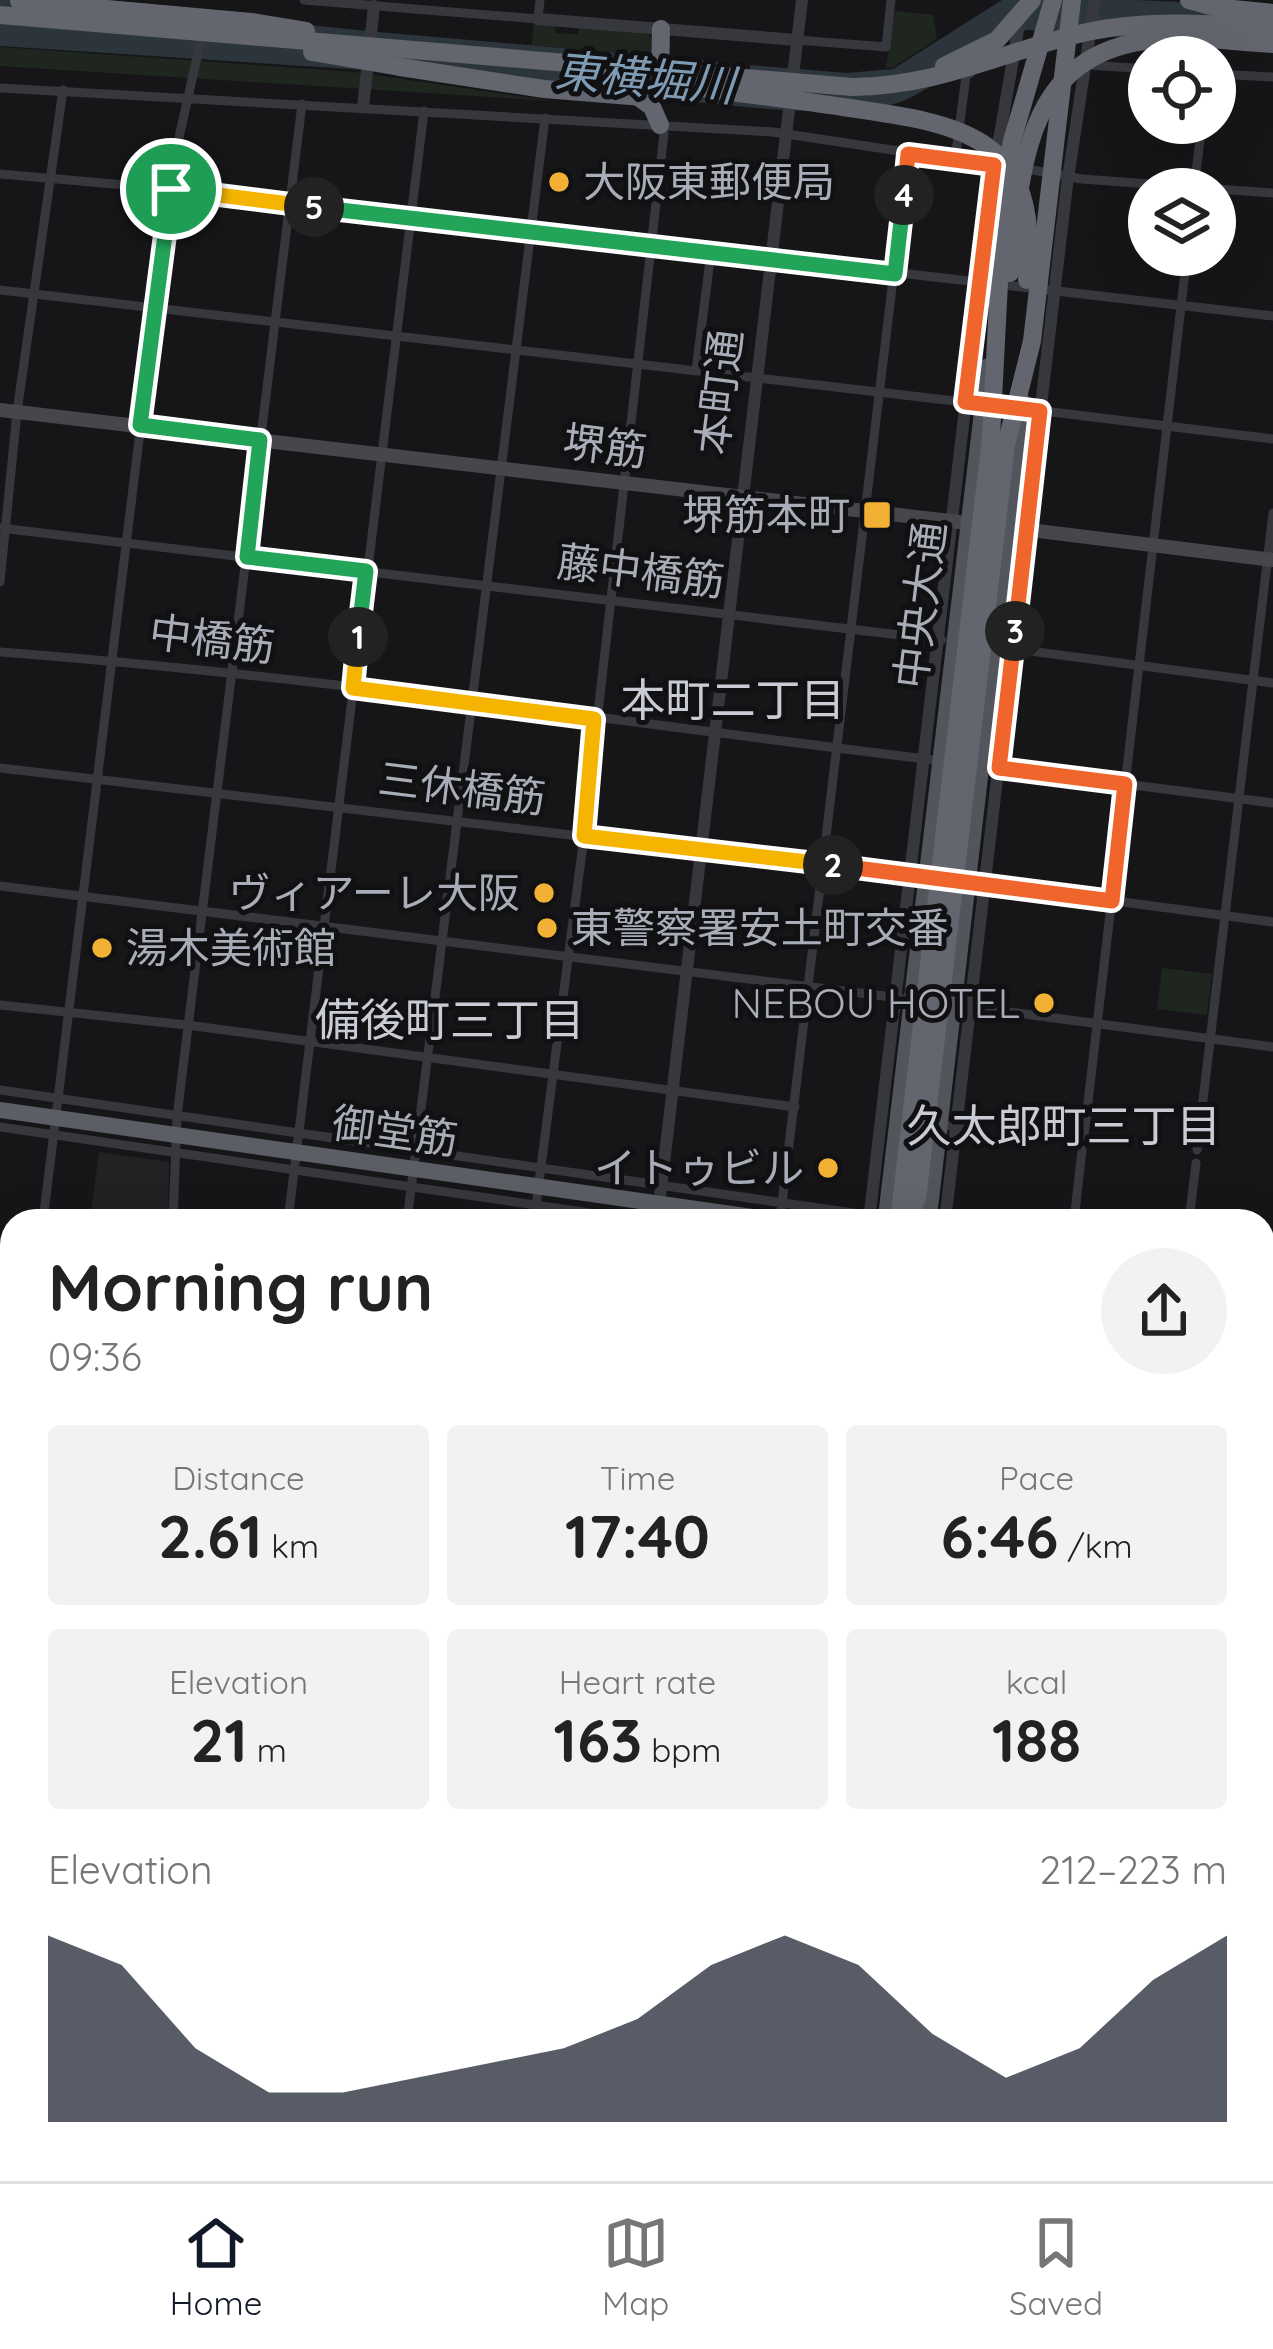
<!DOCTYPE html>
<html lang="en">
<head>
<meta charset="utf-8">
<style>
	body { margin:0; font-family:Quicksand,"Noto Sans JP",sans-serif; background:#f2f2f2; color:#222; height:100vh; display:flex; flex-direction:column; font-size:45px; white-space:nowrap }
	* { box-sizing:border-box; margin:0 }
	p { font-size:39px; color:#767676 }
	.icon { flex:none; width:66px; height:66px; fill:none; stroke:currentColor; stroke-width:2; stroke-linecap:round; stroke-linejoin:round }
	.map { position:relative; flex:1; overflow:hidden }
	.drawer { position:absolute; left:0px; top:1209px; width:1275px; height:972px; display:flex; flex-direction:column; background:#fff; border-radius:36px 36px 0 0; box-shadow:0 12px 48px #0002 }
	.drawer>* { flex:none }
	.tools { position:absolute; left:1128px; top:36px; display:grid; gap:24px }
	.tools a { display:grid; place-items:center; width:108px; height:108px; border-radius:50%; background:#fff; box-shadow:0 12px 48px #0002; font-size:60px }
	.pin { position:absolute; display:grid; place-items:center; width:102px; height:102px; color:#fff; margin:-51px; border:6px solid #fff; border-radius:50%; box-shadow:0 3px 12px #0007 }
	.km { position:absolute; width:60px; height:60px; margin:-30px; border-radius:50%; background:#222; color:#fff; font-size:33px; line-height:60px; text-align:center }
	.round { display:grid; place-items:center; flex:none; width:126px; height:126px; border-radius:63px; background:#f2f2f2 }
	.summary { display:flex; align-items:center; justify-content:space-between; height:204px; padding:0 48px }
	h1 { font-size:66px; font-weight:800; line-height:90px }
	.figures { display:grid; grid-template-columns:repeat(3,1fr); gap:18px; height:204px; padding:12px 48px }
	.figures div { display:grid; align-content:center; border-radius:12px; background:#f2f2f2; text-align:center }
	.figures b { font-size:60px; font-weight:800 }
	.figures small { font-size:33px; font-weight:400 }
	.figures p { font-size:33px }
	.chart { height:336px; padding:24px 48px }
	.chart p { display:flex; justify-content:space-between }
	.chart svg { width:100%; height:216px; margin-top:12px; fill:#111827; opacity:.7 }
	.tab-bar { display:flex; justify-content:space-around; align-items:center; height:168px; border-top:3px solid #e0e0e0; background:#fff; font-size:33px; color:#767676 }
	.tab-bar a { display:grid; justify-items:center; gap:6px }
	.tab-bar .current { color:#111827 }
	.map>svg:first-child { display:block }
	.built { fill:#222225 }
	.green { fill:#1e261f }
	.water { fill:#2c353c }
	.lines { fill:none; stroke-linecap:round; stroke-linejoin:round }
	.minor { stroke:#37383d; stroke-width:9 }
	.tertiary { stroke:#37383d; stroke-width:12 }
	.secondary { stroke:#45474d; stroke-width:14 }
	.primary { stroke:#53555c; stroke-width:15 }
	.trunk { stroke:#5b5e65; stroke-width:16 }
	.motorway { stroke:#63666e; stroke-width:18 }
	.primary-bridge { stroke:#53555c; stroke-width:15 }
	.motorway-bridge { stroke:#63666e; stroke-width:18 }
	.split-1-casing { stroke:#fff; stroke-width:24 }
	.split-2-casing { stroke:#fff; stroke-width:24 }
	.split-3-casing { stroke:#fff; stroke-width:24 }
	.split-4-casing { stroke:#fff; stroke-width:24 }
	.split-5-casing { stroke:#fff; stroke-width:24 }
	.split-6-casing { stroke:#fff; stroke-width:24 }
	.split-1 { stroke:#22a559; stroke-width:15 }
	.split-2 { stroke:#f5b400; stroke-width:15 }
	.split-3 { stroke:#f0652b; stroke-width:15 }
	.split-4 { stroke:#f0652b; stroke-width:15 }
	.split-5 { stroke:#22a559; stroke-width:15 }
	.split-6 { stroke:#f5b400; stroke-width:15 }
	.poi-dot { fill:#f2b134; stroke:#111113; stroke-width:4.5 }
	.labels { text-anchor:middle; stroke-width:10; stroke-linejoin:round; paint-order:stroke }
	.poi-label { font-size:42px; fill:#a8adb8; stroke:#111113; text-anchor:end }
	.street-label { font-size:42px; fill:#a8adb8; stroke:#111113 }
	.water-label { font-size:45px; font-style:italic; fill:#7f9bb3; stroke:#111113 }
	.neighbourhood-label { font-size:45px; fill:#c9ccd4; stroke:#111113 }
</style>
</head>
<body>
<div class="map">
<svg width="1273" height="2181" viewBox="0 0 1273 2181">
	<rect width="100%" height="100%" fill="#161618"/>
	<path class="built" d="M99 1152 169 1162 168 1221H90Z"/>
	<g class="green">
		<path d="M895 11 933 15 937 39 892 68 886 67Z"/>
		<path d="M534 23 555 25V33L578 34 579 27 648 34 654 41V56L532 45Z"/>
		<path d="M0 47 354 72 552 101 0 66Z"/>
		<path d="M1162 968 1212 974 1207 1015 1157 1009Z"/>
		<path d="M0 1863 12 1903V1954L0 1958Z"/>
		<path d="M315 2169H467L470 2181H320Z"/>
	</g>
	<path class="water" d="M0 0H71L367 31 710 61 724 63V67L750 70V65L847 73 893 69 1002 0H1136L1273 6V48L1027 30C981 44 949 81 905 100 847 124 726 103 662 99L661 106 365 70 0 46Z"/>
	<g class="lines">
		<g class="minor">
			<path d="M304 0 538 19 540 0"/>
			<path d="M797 40 886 47 891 0"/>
			<path d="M1089 65 1149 69"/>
			<path d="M1215 74 1273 77"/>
			<path d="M0 88 773 132 999 166"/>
			<path d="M955 160 966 76 971 73"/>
			<path d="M1021 168 1082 179 1273 193"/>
			<path d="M0 174 171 189 1273 316"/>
			<path d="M1194 189 1202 123"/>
			<path d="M0 290 972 403"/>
			<path d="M696 370 711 252"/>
			<path d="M1019 408 1273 439"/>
			<path d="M0 528 942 640"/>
			<path d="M0 582 17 412 63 90"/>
			<path d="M1006 648 1273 683"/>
			<path d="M0 652C315 676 629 723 942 761"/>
			<path d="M977 765 1273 803"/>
			<path d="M0 768 929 877"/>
			<path d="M981 883 1273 922"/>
			<path d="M0 886 900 998"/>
			<path d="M0 1005 187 1025 795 1107"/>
			<path d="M964 1006 1273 1047"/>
			<path d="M0 1090 874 1216"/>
			<path d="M935 1124 966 1128"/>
			<path d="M0 1127 645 1221"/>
			<path d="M1084 1136 1187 255"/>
			<path d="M1197 1150 1273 513"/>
			<path d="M536 1205 584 836 664 133 661 127"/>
			<path d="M780 1220 908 154"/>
			<path d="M43 1221 155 309 178 142 202 35"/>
			<path d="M173 1221 177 1116 302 104"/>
			<path d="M288 1221 424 111"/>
			<path d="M407 1221 545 118"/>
			<path d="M1074 1221 1082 1150"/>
			<path d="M1189 1221 1196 1163"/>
			<path d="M0 1243 12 1244"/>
			<path d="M1263 1268 1273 1270"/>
			<path d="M1263 1305 1273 1306"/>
			<path d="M0 1357H12"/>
			<path d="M1263 1380 1273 1381"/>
			<path d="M0 1429H12"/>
			<path d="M1263 1459 1273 1460"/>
			<path d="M0 1509H12"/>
			<path d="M1265 1602 1273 1536"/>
			<path d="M1263 1633 1273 1634"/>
			<path d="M0 1722 12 1719"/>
			<path d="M0 1800 12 1797"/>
			<path d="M0 1843 12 1882"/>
			<path d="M0 1964 12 1960"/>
			<path d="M0 1982 12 2010"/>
			<path d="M1263 2033 1266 2175"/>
			<path d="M0 2094 12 2123"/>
			<path d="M0 2139 12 2134"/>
			<path d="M33 2169 38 2181"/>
			<path d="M76 2169 81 2181"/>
			<path d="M129 2169 133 2181"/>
			<path d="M170 2169 175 2181"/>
			<path d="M229 2169 234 2181"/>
			<path d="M517 2169 520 2181"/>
			<path d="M689 2169 691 2181"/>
			<path d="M889 2169 1134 2181"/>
			<path d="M0 2170 12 2165"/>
			<path d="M810 2181V2169"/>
			<path d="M882 2181V2169"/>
		</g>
		<g class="tertiary">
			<path d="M538 19 797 40"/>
			<path d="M363 107 374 6"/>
			<path d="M659 1205 802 0"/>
			<path d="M869 1221 992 180 1020 19"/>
			<path d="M945 1221 1067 185 1095 0"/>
			<path d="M1263 1847H1273"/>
			<path d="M1263 2059H1273"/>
			<path d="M474 2169 477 2181"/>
			<path d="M1067 2169V2181"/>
		</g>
		<g class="secondary">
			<path d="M0 410 976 524"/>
			<path d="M998 526 1273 560"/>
		</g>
		<g class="primary">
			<path d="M0 1600 12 1601"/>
			<path d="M1263 1716 1273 1715"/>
			<path d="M0 2155 12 2150"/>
			<path d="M1147 2169 1273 2175"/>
		</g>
		<g class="trunk">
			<path d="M0 1110 781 1221"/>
			<path d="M1263 1287 1273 1288"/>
			<path d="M595 2169 597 2181"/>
		</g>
		<g class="motorway">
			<path d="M1189 0 1214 7 1273 13"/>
			<path d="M400 67 544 89 643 97C664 87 660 51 661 29"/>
			<path d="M638 97 652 107 660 125"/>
			<path d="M915 1221 917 1199"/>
			<path d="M0 1474H12"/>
			<path d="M863 2169 864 2181"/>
			<path d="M824 2181 825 2169"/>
		</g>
		<g class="primary-bridge">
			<path d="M885 1221 987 366"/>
			<path d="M929 1221 1024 402"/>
		</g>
		<g class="motorway-bridge">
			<path d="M19 1 251 22 306 31"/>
			<path d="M0 15 852 87C942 86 1003 51 1087 32 1149 19 1210 24 1273 27"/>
			<path d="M312 52 400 67"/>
			<path d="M944 66 997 40 1032 0"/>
			<path d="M667 83C726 92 784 98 843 107 962 124 1042 134 1027 280"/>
			<path d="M1010 273C1021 176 1022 59 1144 41 1186 34 1231 42 1273 44"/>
			<path d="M917 1199 1006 445 1032 341 1072 0"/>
			<path d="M899 1221 991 438 1004 186 1012 141 1053 0"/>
			<path d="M1263 1598 1273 1600"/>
			<path d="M1263 1619H1273"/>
		</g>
	</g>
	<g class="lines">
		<g class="split-1-casing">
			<path id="split-1" d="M171 189 140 425 260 440 247 557 366 571 358 637"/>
		</g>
		<g class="split-2-casing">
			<path id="split-2" d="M358 637 353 688 594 719 584 836 833 865"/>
		</g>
		<g class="split-3-casing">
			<path id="split-3" d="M833 865 1112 901 1125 784 999 768 1015 631"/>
		</g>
		<g class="split-4-casing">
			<path id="split-4" d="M904 195 908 154 994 165 965 402 1040 411 1015 631"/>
		</g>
		<g class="split-5-casing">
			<path id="split-5" d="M314 207 895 274 904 195"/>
		</g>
		<g class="split-6-casing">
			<path id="split-6" d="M171 189 314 207"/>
		</g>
		<use href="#split-1" class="split-1"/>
		<use href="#split-2" class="split-2"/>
		<use href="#split-3" class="split-3"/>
		<use href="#split-4" class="split-4"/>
		<use href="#split-5" class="split-5"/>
		<use href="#split-6" class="split-6"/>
	</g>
	<g class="poi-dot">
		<circle cx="559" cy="182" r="12"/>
		<rect x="862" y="500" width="30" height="30" rx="6"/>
		<circle cx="544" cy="893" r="12"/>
		<circle cx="547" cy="928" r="12"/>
		<circle cx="102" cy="948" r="12"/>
		<circle cx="1044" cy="1003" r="12"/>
		<circle cx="828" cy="1168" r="12"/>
	</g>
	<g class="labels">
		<g class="poi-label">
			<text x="583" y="197" text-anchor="start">大阪東郵便局</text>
			<text x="850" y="530">堺筋本町</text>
			<text x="520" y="908">ヴィアーレ大阪</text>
			<text x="571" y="943" text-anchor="start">東警察署安土町交番</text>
			<text x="126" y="963" text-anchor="start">湯木美術館</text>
			<text x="1020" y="1018">NEBOU HOTEL</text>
			<text x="804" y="1183">イトゥビル</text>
		</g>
		<g class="street-label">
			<text transform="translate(719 392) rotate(-83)" y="15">本町通</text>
			<text transform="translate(605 446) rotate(7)" y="15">堺筋</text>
			<text transform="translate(641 571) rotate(7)" y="15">藤中橋筋</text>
			<text transform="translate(920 605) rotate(-83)" y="15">中央大通</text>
			<text transform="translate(212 639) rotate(7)" y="15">中橋筋</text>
			<text transform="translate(462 788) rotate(7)" y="15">三休橋筋</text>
			<text transform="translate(395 1131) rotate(8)" y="15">御堂筋</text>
		</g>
		<g class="water-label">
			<text transform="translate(645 78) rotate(5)" y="16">東横堀川</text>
		</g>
		<g class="neighbourhood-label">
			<text x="733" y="716">本町二丁目</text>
			<text x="450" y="1036">備後町三丁目</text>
			<text x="1064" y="1142">久太郎町三丁目</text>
		</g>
	</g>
</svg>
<div class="tools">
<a><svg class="icon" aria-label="locate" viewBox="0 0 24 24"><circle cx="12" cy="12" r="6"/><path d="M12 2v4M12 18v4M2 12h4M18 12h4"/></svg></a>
<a><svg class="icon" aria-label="layers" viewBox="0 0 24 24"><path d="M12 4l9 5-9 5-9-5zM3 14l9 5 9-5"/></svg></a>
</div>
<div class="pin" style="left:171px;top:189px;background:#1e9e55"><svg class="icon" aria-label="arrive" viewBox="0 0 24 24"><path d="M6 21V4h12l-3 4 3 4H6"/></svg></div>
<b class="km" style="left:358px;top:637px">1</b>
<b class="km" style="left:833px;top:865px">2</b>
<b class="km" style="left:1015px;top:631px">3</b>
<b class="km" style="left:904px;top:195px">4</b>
<b class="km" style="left:314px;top:207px">5</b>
<section class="drawer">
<div class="summary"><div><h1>Morning run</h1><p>09:36</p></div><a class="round"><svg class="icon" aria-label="share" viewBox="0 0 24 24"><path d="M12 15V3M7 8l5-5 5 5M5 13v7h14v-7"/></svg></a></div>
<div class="figures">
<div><p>Distance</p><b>2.61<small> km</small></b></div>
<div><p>Time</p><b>17:40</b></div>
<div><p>Pace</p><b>6:46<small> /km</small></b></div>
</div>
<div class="figures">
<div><p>Elevation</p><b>21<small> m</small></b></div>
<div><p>Heart rate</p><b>163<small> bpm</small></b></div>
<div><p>kcal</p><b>188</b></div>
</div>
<div class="chart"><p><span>Elevation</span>212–223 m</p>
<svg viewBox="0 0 160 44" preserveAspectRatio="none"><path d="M0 44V6L10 12L20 29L30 38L40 38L50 35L60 32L70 29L80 23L90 12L100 6L110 12L120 26L130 35L140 29L150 15L160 6V44z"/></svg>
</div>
</section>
</div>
<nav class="tab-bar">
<a class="current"><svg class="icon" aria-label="home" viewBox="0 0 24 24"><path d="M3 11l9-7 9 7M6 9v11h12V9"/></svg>Home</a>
<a><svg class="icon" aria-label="map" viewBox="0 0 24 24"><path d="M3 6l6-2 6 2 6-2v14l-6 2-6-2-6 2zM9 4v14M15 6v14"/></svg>Map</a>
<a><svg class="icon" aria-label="saved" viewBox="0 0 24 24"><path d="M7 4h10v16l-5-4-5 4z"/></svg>Saved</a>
</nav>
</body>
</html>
